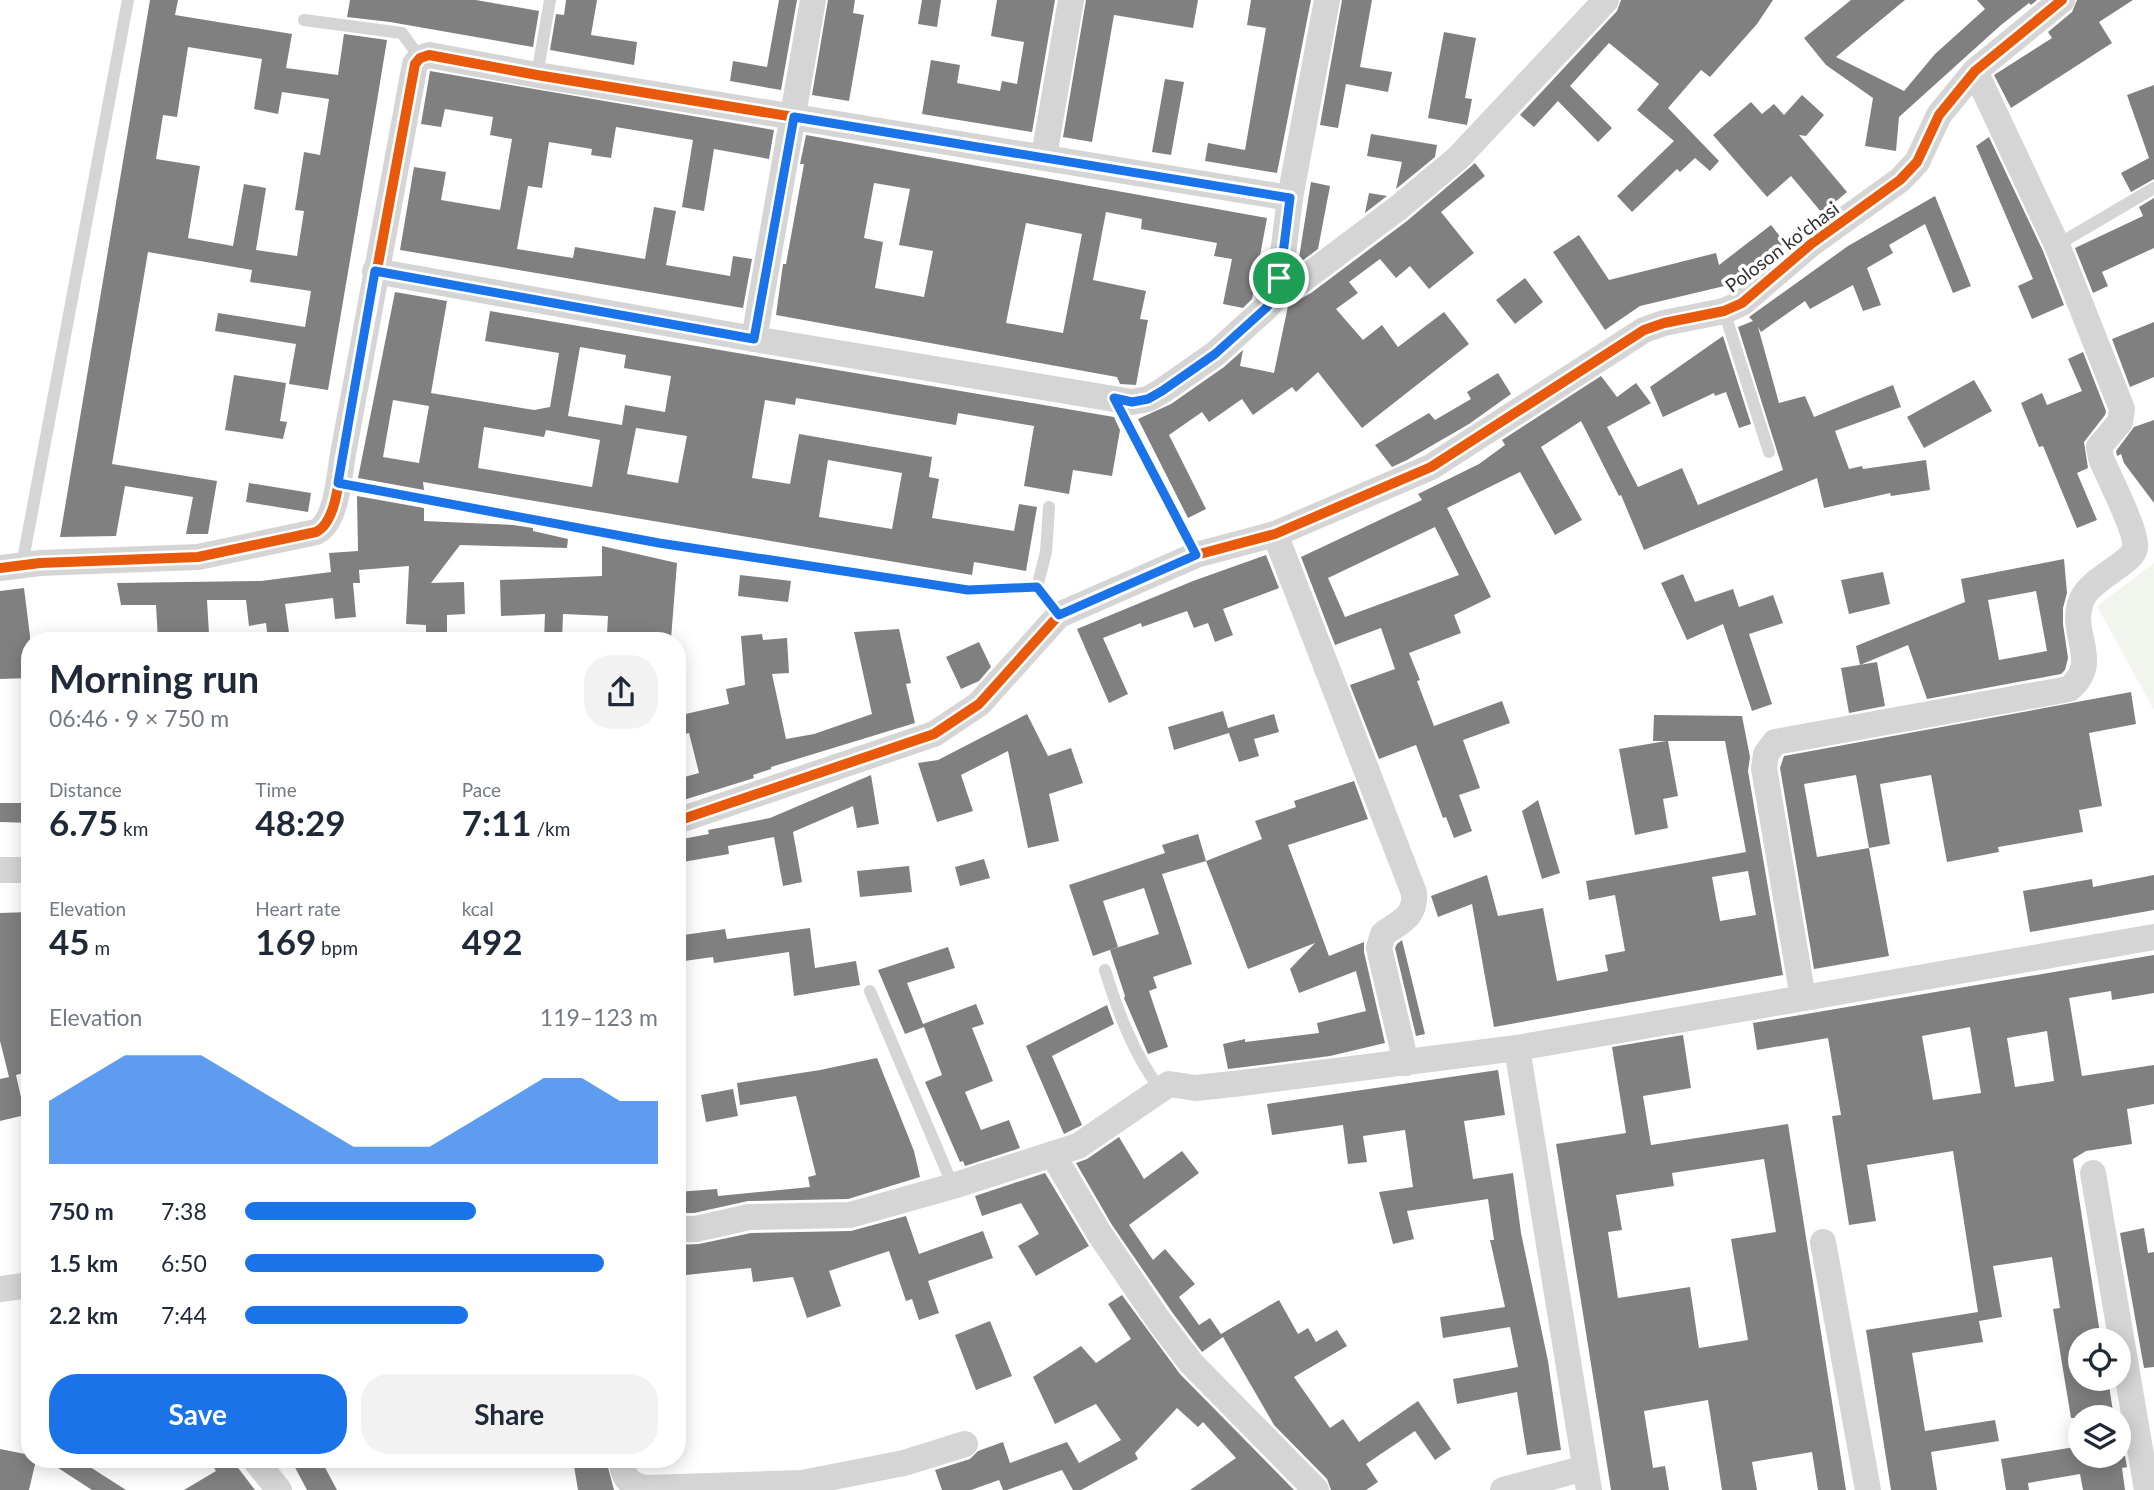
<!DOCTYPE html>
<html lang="en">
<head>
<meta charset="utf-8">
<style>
	body { margin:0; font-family:Lato,sans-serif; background:#f2f2f3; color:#1f2937; height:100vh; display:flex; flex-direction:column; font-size:26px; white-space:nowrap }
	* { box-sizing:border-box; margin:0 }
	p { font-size:23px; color:#747a83 }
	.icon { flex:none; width:38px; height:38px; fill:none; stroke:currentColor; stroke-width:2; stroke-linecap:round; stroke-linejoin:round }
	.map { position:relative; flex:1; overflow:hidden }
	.sheet { position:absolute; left:21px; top:632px; width:665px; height:836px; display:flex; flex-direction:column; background:#fff; border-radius:28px; box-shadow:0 4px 18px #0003 }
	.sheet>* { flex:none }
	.controls { position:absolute; left:2068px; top:1328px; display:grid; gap:14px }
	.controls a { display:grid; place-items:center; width:63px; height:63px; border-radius:50%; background:#fff; box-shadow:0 4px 18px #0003; font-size:35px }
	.pin { position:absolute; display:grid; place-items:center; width:60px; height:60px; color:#fff; margin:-30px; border:4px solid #fff; border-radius:50%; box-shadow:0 2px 7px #0007 }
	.round { display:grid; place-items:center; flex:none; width:74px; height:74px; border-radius:28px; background:#f2f2f3 }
	.summary { display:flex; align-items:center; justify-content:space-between; height:119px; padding:0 28px }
	h1 { font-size:38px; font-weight:700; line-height:52px }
	.metrics { display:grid; grid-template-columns:repeat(3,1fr); gap:10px; height:119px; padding:7px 28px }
	.metrics div { display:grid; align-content:center }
	.metrics b { font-size:35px; font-weight:700 }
	.metrics small { font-size:19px; font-weight:400 }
	.metrics p { font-size:19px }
	.chart { height:196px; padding:14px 28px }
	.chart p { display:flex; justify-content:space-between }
	.chart svg { width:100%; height:126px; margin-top:7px; fill:#1a73e8; opacity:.7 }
	.action { display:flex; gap:14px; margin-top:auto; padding:14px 28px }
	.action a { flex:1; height:80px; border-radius:28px; background:#1a73e8; color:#fff; font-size:28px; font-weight:700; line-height:80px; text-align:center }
	.action a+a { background:#f2f2f3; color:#1f2937 }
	ul { padding:0 28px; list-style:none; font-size:23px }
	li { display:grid; grid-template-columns:112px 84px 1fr; align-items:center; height:52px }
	li i { height:18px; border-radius:9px; background:#1a73e8 }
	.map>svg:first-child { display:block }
	.green { fill:#f1f5ee }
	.building { fill:#808080; fill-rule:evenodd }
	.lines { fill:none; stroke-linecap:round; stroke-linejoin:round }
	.service { stroke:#d5d5d5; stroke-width:12 }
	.minor { stroke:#d5d5d5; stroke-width:26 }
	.cycleway-casing { stroke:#fff; stroke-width:15 }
	.cycleway { stroke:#e8590c; stroke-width:10 }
	.route-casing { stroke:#fff; stroke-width:14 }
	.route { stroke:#1a73e8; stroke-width:9 }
	.labels { text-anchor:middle; stroke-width:7; stroke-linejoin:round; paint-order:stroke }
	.street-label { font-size:19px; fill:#313131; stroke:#fff }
</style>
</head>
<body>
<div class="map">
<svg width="2154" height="1490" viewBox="0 0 2154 1490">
	<rect width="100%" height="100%" fill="#fff"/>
	<path class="green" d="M2154 563V710L2097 606Z"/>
	<g class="building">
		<path d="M150 0H178L175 15 292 34 286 68 338 75 344 34 387 40 376 107 328 390 289 384 296 344 215 331 218 313 305 327 311 291 250 282 252 270 148 252 112 464 217 481 208 534H186L193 497 125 486 116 536 60 537ZM188 47 262 59 254 109 278 114 282 92 329 99 320 155 304 152 295 210 304 211 297 256 256 250 266 188 244 184 233 246 188 238 200 166 156 159 163 115 177 117Z"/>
		<path d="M350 0H476L539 11 533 47 390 22 347 17Z"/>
		<path d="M566 0H597L591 35 637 42 634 65 550 50 556 14 564 15Z"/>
		<path d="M779 0H797L781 90 730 81 733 61 767 67Z"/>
		<path d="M828 0H855L853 13 864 15 849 101 812 95Z"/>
		<path d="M922 0H941L937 27 918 24Z"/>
		<path d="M997 0H1055L1032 132 922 114 931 60 960 65 957 83 1000 91 1002 81 1017 84 1024 42 991 36Z"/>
		<path d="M1086 0H1198L1193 28 1114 15 1092 142 1063 137Z"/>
		<path d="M1251 0H1311L1277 173 1205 161 1208 143 1245 150 1266 28 1247 25Z"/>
		<path d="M1342 0H1372L1360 67 1392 72 1388 92 1346 84 1338 128 1320 125Z"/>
		<path d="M1621 0H1773L1757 24 1710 77 1701 70 1668 108 1719 161 1710 171 1695 158 1680 172 1677 169 1632 212 1617 196 1674 141 1637 110 1659 84 1609 43 1570 86 1612 128 1598 142 1558 101 1534 127 1520 115 1617 11Z"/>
		<path d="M1851 0H1905L1836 57 1904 91 1935 54 1985 9 1977 0H2037L2031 5 2029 3 2001 25 1899 117 1896 151 1865 146 1873 98 1826 65 1804 38Z"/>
		<path d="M2077 0H2133L2099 22 2112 43 2011 108 1994 75 2052 38 2048 32 2072 12Z"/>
		<path d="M1444 32 1476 38 1465 98 1472 99 1467 125 1428 118Z"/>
		<path d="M430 71 774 130 769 159 714 149 704 211 682 207 693 140 616 127 611 158 591 155 592 149 549 142 542 188 528 186 517 249 573 258 575 247 645 259 654 207 676 211 666 265 730 276 733 256 752 259 743 308 400 250 414 167 446 172 441 200 500 210 512 139 490 135 493 117 445 109 441 127 421 124Z"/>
		<path d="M1165 79 1184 82 1171 155 1152 152Z"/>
		<path d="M2154 85V179L2131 192 2121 173 2149 158 2127 95Z"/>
		<path d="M1802 95 1824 115 1806 136 1799 135 1847 192 1822 213 1791 176 1767 197 1713 135 1751 102 1762 114 1774 104 1784 115Z"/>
		<path d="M1371 134 1437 145 1435 157 1396 189 1402 162 1367 156Z"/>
		<path d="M806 135 1267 218 1252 299 1243 308 1223 304 1232 259 1214 256 1217 243 1141 229 1142 219 1106 212 1093 280 1146 291 1140 319 1148 320 1136 385 1120 384 1117 377 776 315 783 264H786L804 164H800ZM874 183 910 189 899 245 933 251 924 297 875 288 883 242 864 238ZM1026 223 1082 234 1063 333 1006 323Z"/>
		<path d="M1989 137 2043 251 2064 305 2032 319 2018 286 2033 279 1976 146Z"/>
		<path d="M1475 163 1485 176 1441 212 1474 253 1429 289 1410 266 1396 278 1380 259 1349 282 1358 293 1336 309 1363 340 1382 325 1398 347 1444 312 1469 344 1362 428 1318 372 1296 392 1292 387 1253 415 1242 399 1209 422 1202 412 1169 435 1206 509 1188 518 1138 419 1171 404 1224 367 1243 350 1240 366 1274 373 1288 306 1311 293 1407 221Z"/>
		<path d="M1311 182 1330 186 1318 249 1298 264Z"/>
		<path d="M1369 193 1387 196 1365 213Z"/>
		<path d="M1935 196 1971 286 1953 293 1925 224 1889 245 1893 253 1867 268 1881 305 1863 311 1853 285 1810 309 1805 301 1761 332 1758 327 1779 403 1805 396 1814 417 1893 385 1901 407 1835 431 1849 469 1862 466 1863 469 1926 460 1930 490 1891 496 1890 493 1824 508 1817 478 1644 550 1621 495 1619 496 1581 421 1541 447 1582 520 1555 535 1520 472 1447 508 1491 597 1454 615 1461 633 1409 653 1420 680 1417 681 1434 726 1502 701 1510 723 1463 740 1480 788 1459 795 1472 831 1454 838 1446 817 1443 818 1416 745 1379 759 1350 685 1395 669 1381 628 1335 645 1301 557 1422 500 1418 494 1479 464 1505 445 1502 440 1601 376 1617 397 1636 383 1651 403 1607 427 1638 487 1682 468 1698 505 1783 470 1738 327 1753 321 1749 317 1848 246ZM1435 527 1459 575 1345 617 1328 578Z"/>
		<path d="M2154 198V248L2102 272 2108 286 2093 293 2075 248 2143 216 2139 207Z"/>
		<path d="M1771 225 1785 243 1733 284 1640 306 1605 330 1553 252 1579 235 1609 280 1716 253 1719 265Z"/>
		<path d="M1525 278 1543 302 1515 324 1496 300Z"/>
		<path d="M395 292 447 301 431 393 534 410 550 407 559 353 485 341 490 311 1114 417 1120 430 1112 476 1073 470 1069 494 1024 486 1034 426 958 413 956 425 796 398 795 405 765 400 752 478 790 484 799 434 932 457 929 477 939 479 932 518 1014 531 1019 504 1037 507 1026 571 974 562 972 575 423 482 424 490 358 478ZM580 347 626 355 624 368 671 376 665 412 625 405 622 425 568 416ZM393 400 429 406 419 463 383 457ZM484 427 544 437 546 430 600 440 592 487 478 468ZM636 428 687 436 678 483 627 474ZM828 460 902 473 892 529 819 517Z"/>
		<path d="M2154 322V377L2130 387 2112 339Z"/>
		<path d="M1723 336 1751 424 1739 428 1726 392 1715 396 1714 393 1663 417 1650 387Z"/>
		<path d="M2083 352 2106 411 2105 415 2084 442 2088 468 2077 473 2097 520 2077 528 2043 446 2039 447 2021 403 2042 393 2047 405 2082 391 2068 359Z"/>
		<path d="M1498 373 1511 394 1469 424 1407 460 1392 467 1375 445 1429 413 1435 420 1471 399 1467 392Z"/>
		<path d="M234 375 286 383 280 421 287 422 283 439 225 430Z"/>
		<path d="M1974 380 1992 411 1924 448 1907 417Z"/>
		<path d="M2154 420V503L2124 463 2121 454 2117 456 2116 451 2134 427Z"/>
		<path d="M249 483 311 493 308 512 246 502Z"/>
		<path d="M357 496 424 508V521L513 525 533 528V531L568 539 567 548 460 545 431 583 464 582 465 614 447 615V640H426V625L406 624 409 566 359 570 360 583H353L356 617 335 619 333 598 285 604 290 640H268L266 623 249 626 246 600H207L209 634 181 635V640H158L156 605H121L117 583 261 581 331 572 329 553 358 551Z"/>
		<path d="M602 546 677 563 671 639 607 635 608 616 563 614 562 640H544L545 614 501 616 500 580 602 576Z"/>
		<path d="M1266 555 1279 588 1223 609 1233 635 1215 642 1208 623 1194 628 1187 611 1142 627 1141 623 1103 638 1128 694 1109 703 1077 629 1193 581Z"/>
		<path d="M2064 559 2067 593 2063 608V624L2068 658 2065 670 2061 674 1927 699 1908 645 1860 665 1856 646 1965 602 1961 579ZM2036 591 2047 651 1999 660 1988 600Z"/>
		<path d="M1883 572 1890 604 1849 614 1841 580Z"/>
		<path d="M1683 574 1695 602 1733 589 1739 607 1773 595 1783 623 1749 634 1772 704 1752 711 1723 624 1687 640 1661 583Z"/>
		<path d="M740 575 791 581 788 602 738 596Z"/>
		<path d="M24 588 30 636V678L0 679V591Z"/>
		<path d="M899 629 911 683 906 684 915 723 771 767V769L753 775 754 778 677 802V779L699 773 689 733 677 736V716L729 704 726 689 745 685 741 636 762 634 763 640 787 638 789 673 772 674 786 739 814 734 872 714 854 632Z"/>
		<path d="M979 642 991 667 979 681 961 689 946 657Z"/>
		<path d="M1877 662 1885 706 1849 713 1841 668Z"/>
		<path d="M2131 692 2136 724 2089 733 2102 806 2079 810 2083 832 1998 847 1999 852 1947 862 1931 775 1880 784 1890 844 1869 848 1889 956 1814 969 1780 768 1784 756ZM1856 775 1869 848 1817 857 1804 784Z"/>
		<path d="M1223 711 1228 728 1274 714 1279 732 1254 739 1259 756 1239 762 1229 733 1174 750 1168 727Z"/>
		<path d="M1027 714 1048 756 1071 748 1083 783 1049 794 1059 841 1028 848 1008 751 961 775 973 811 937 822 918 763 938 760Z"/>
		<path d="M1654 715 1742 716 1750 757 1748 771 1783 975 1494 1027 1472 904 1438 917 1431 896 1487 875 1498 916 1543 908 1557 981 1608 971 1605 955 1625 951 1615 895 1589 900 1586 881 1746 852 1725 741H1668L1678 796 1663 799 1668 828 1635 835 1619 749 1666 741H1653ZM1748 871 1756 915 1720 921 1712 877Z"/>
		<path d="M871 775 879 824 857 828 853 806 793 832 802 882 783 886 774 837 728 846 729 854 677 863V840L709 834 708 830 770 818Z"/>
		<path d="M1354 781 1368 819 1288 845 1329 956 1364 942V952L1385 1043 1330 1056 1228 1069 1223 1044 1245 1039V1042L1319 1033 1317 1023 1366 1011 1356 971 1299 993 1290 969 1315 943 1248 969 1206 861 1262 839 1255 821 1296 807 1294 801Z"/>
		<path d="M1538 800 1560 873 1542 879 1522 811Z"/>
		<path d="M0 803H30V823L0 822Z"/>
		<path d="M1198 834 1206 861 1162 874 1192 964 1153 977 1157 988 1149 991 1168 1047 1148 1054 1124 998 1125 996 1110 950 1159 934 1144 888 1103 901 1118 947 1093 956 1069 885 1165 853 1162 845Z"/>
		<path d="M984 859 990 878 960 886 955 867Z"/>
		<path d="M909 866 912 892 860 897 857 871Z"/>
		<path d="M2154 875V910L2030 932 2023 891 2092 879 2093 887Z"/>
		<path d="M30 912V954H21L30 988V1071L16 1075 25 1115 0 1121V1079L9 1077 0 1041V913Z"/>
		<path d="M810 928 815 968 856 961 860 985 794 996 789 952 714 963 713 957 677 962V936L725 929 727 939Z"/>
		<path d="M1402 940 1425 1034 1416 1036 1395 948 1397 944Z"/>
		<path d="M948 947 955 968 907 983 923 1024 976 1004 984 1024 972 1028 993 1081 965 1092 981 1130 1009 1120 1020 1148 965 1166 963 1161 960 1162 925 1082 942 1075 924 1027 905 1034 878 970Z"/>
		<path d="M2154 955V993L2112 1000 2111 991 2069 998 2082 1076 2154 1065V1104L2127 1109 2132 1144 2086 1151 2073 1159 2101 1340H2081V1379H2108L2114 1418H2071L2053 1309 2060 1308 2052 1257 1993 1266 2002 1317 1979 1321 1983 1342 1912 1353 1925 1431 1995 1420 1999 1441 1931 1452 1937 1490H1891L1866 1330 1978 1312 1953 1151 1867 1165 1876 1221 1849 1225 1832 1116 1841 1115 1828 1038 1757 1050 1753 1023ZM1970 1027 1981 1093 1933 1100 1922 1036ZM2047 1031 2054 1081 2015 1087 2007 1038Z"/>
		<path d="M1107 1005 1114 1024 1052 1056 1082 1125 1064 1134 1026 1046Z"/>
		<path d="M1683 1035 1691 1088 1643 1096 1651 1145 1788 1124 1846 1490H1818L1812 1452 1752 1462 1757 1490H1722L1708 1400 1644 1411 1653 1468 1665 1466 1669 1490H1611L1556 1144 1626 1133 1612 1047ZM1764 1159 1776 1232 1731 1239 1748 1340 1699 1348 1690 1287 1618 1298 1608 1232 1622 1230 1616 1195 1674 1186 1672 1173Z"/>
		<path d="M877 1058 914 1151 920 1177 848 1199 748 1201 694 1213H677V1192L717 1189 718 1196 810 1187 808 1177 816 1175 796 1096 740 1105 737 1083 820 1070Z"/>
		<path d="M1498 1070 1505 1115 1464 1121 1473 1179 1513 1173 1521 1233 1548 1361 1561 1450 1527 1455 1517 1392 1457 1404 1453 1379 1518 1367 1510 1327 1443 1338 1440 1317 1505 1307 1490 1240H1494L1488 1199 1407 1211 1414 1239 1393 1244 1379 1192 1413 1187 1405 1130 1363 1136 1367 1162 1348 1164 1343 1125 1272 1135 1267 1104Z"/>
		<path d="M733 1089 738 1116 706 1122 701 1095Z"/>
		<path d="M1119 1137 1144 1179 1182 1151 1199 1173 1129 1225 1153 1260 1165 1249 1195 1284 1179 1297 1199 1325 1210 1318 1221 1334 1279 1300 1298 1334 1308 1328 1316 1342 1337 1330 1347 1346 1294 1377 1330 1428 1343 1419 1359 1442 1418 1401 1451 1449 1435 1460 1415 1431 1366 1464 1378 1482 1366 1490H1331L1327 1479 1274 1425 1223 1337 1202 1352 1172 1312 1112 1225 1076 1163 1087 1159Z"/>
		<path d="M1045 1173 1089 1246 1036 1276 1018 1246 1039 1234 1021 1203 982 1216 975 1196Z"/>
		<path d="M906 1216 919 1254 983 1231 993 1258 928 1281 939 1313 919 1320 912 1299 906 1301 889 1251 829 1271 841 1306 807 1318 793 1277 753 1282 751 1268 677 1276V1245L699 1244 751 1233 851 1231Z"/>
		<path d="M2144 1228 2148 1253 2154 1252V1367L2144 1368 2120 1233Z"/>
		<path d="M1122 1295 1180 1374 1294 1490H1190L1236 1458 1203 1422 1198 1427 1177 1408 1135 1453 1138 1459 1081 1490H1073L1062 1470 1007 1490H1003L999 1480 971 1490H942L935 1470 970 1459 978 1451 1003 1442 1010 1463 1067 1442 1079 1463 1121 1440 1096 1404 1055 1424 1033 1377 1081 1346 1096 1363 1131 1339 1108 1304Z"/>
		<path d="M990 1321 1012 1376 976 1390 955 1335Z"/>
		<path d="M2081 1446V1456H2125L2127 1467 2122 1468 2125 1490H2083L2080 1474 2028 1483 2029 1490H2006L2001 1459Z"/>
		<path d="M0 1449 30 1455V1460H36L29 1490H0Z"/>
		<path d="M50 1460H64L89 1468 90 1467 126 1490H92L49 1462Z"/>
		<path d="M209 1460H232L255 1490H184L216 1471Z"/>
		<path d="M291 1460H321L337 1490H307Z"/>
		<path d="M573 1460H606L614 1490H578Z"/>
	</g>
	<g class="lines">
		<g class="service">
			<path d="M304 20 402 33 420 58"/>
			<path d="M537 75 550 0"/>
			<path d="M2057 245 2154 188"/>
			<path d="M1724 311 1769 452"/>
			<path d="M1114 399 1196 555"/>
			<path d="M338 483 659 543 968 590 1037 587 1059 615"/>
			<path d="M22 565 128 0"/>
			<path d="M1037 587 1046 552 1049 507"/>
			<path d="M1105 970C1118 1012 1133 1053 1160 1089"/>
			<path d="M870 991 953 1186"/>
		</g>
		<g class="minor">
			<path d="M1044 156 1071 0"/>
			<path d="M375 271 754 339 1132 402 1148 399 1162 391 1215 354 1266 308 1278 294 1290 198 1327 0"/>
			<path d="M1278 294 1302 280 1398 208 1458 158 1606 0"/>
			<path d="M754 339 813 0"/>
			<path d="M1275 534 1414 893C1416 917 1400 922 1383 934L1379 948 1406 1063"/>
			<path d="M0 568 40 563 198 557 316 532C337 522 339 476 343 454 366 324 390 194 415 64L420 58 429 55 537 75 1290 198"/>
			<path d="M677 821 934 734 979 704 1059 615 1196 555 1275 534 1431 467 1644 330 1664 323 1724 311 1742 303 1811 244 1900 180 1917 162 1939 115 1975 71 2062 0"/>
			<path d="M0 870H30"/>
			<path d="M1803 998 1764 768 1766 754 1775 742 2069 689C2103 661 2067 633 2082 599 2091 578 2132 564 2135 548 2138 533 2108 476 2101 458L2099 447 2120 422 2122 409 2057 245 1975 71"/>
			<path d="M1517 1048 1589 1490"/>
			<path d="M1053 1155 1099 1233 1159 1321 1191 1363 1316 1490"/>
			<path d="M2093 1173 2147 1490"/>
			<path d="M677 1229H696L749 1217 850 1215 953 1186 1078 1146 1169 1084 1196 1088 1242 1083 1517 1048 2154 937"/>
			<path d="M1823 1242 1868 1490"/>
			<path d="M0 1289 30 1285"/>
			<path d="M255 1460 279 1490"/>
			<path d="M621 1460C624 1478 628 1485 647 1488L802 1483 904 1463 965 1444"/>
			<path d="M1503 1490 1585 1468"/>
		</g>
		<g class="cycleway-casing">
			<g id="cycleway">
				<path d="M0 568 40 563 198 557 316 532C337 522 339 476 343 454 366 324 390 194 415 64L420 58 429 55 537 75 1290 198"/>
				<path d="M677 821 934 734 979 704 1059 615 1196 555 1275 534 1431 467 1644 330 1664 323 1724 311 1742 303 1811 244 1900 180 1917 162 1939 115 1975 71 2062 0"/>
			</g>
		</g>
		<use href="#cycleway" class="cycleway"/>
	</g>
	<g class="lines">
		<g class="route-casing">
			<path id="route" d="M794 117 1290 198 1278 294 1266 308 1215 354 1162 391 1148 399 1132 402 1114 398 1196 555 1059 615 1037 587 968 590 659 543 338 483 375 271 754 339Z"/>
		</g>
		<use href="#route" class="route"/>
	</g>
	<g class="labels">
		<g class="street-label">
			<text transform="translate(1782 247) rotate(-37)" y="7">Poloson ko'chasi</text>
		</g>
	</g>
</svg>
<div class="controls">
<a><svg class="icon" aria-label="locate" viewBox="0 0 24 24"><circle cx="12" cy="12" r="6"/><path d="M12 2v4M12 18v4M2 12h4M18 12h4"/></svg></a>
<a><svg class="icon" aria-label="layers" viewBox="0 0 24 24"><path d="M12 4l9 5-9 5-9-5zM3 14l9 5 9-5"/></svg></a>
</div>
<div class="pin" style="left:1279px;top:278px;background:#1e9e55"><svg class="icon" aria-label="arrive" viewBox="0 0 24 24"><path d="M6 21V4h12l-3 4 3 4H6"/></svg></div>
<section class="sheet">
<div class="summary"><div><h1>Morning run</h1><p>06:46 · 9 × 750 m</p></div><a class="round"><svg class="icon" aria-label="share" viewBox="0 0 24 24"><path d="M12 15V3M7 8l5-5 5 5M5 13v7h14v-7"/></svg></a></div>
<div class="metrics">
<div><p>Distance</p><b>6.75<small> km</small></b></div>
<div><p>Time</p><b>48:29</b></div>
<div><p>Pace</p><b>7:11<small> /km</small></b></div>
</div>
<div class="metrics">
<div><p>Elevation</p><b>45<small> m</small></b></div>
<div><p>Heart rate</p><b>169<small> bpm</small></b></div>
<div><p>kcal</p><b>492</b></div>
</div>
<div class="chart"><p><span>Elevation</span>119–123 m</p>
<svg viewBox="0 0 160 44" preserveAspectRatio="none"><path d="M0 44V22L10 14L20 6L30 6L40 6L50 14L60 22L70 30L80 38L90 38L100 38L110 30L120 22L130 14L140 14L150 22L160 22V44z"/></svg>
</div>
<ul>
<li><b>750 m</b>7:38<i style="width:56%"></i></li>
<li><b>1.5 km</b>6:50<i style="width:87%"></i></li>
<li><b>2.2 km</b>7:44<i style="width:54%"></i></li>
</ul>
<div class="action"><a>Save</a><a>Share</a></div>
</section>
</div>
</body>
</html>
